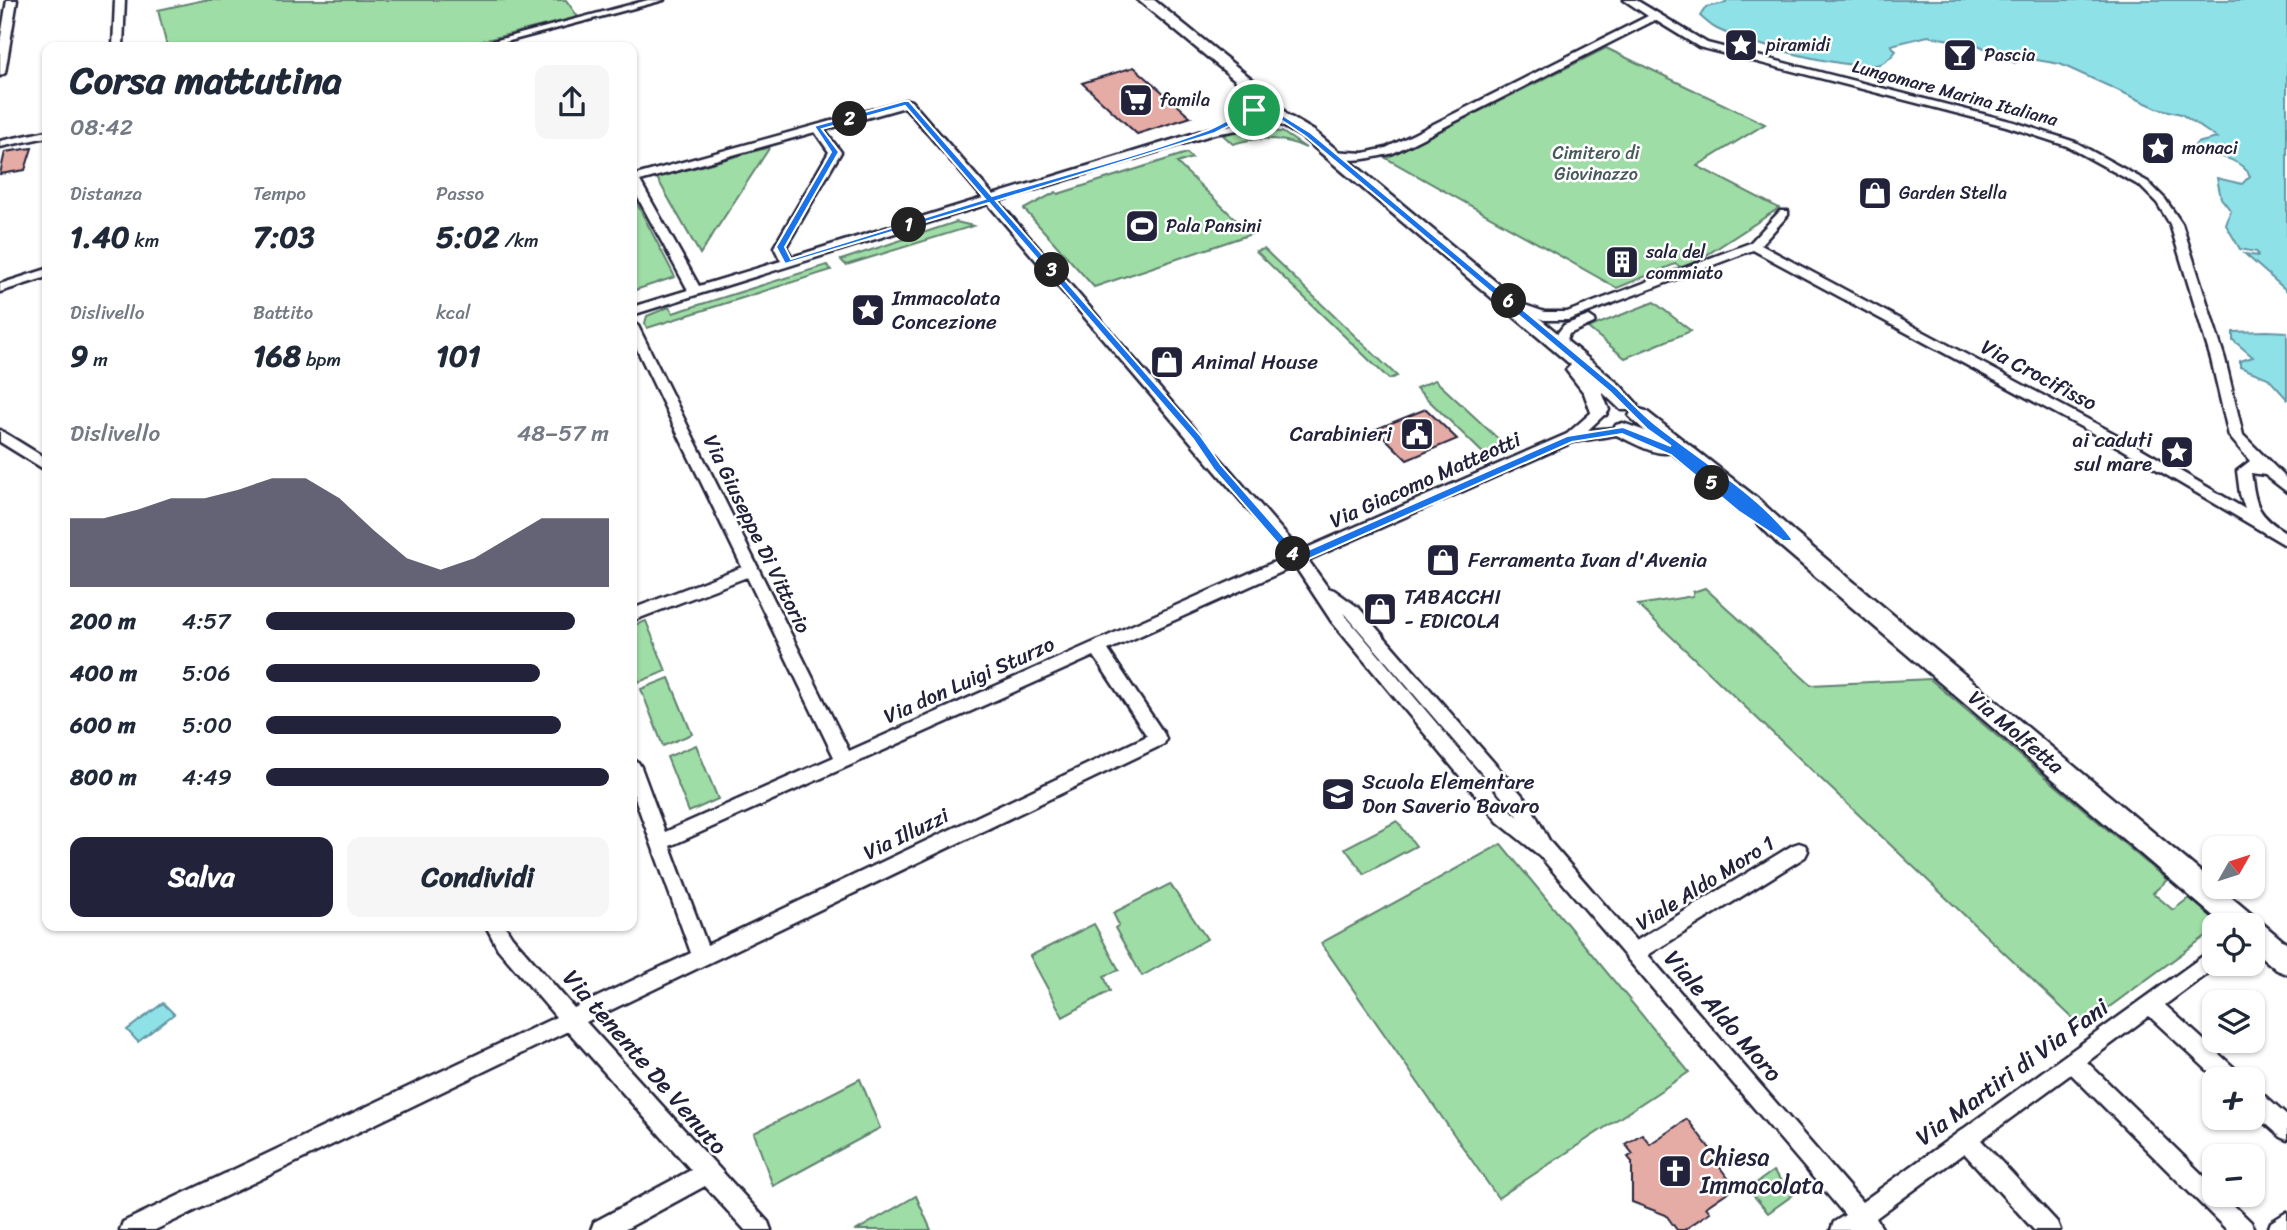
<!DOCTYPE html>
<html lang="it">
<head>
<meta charset="utf-8">
<style>
	body { margin:0; font-family:Sriracha,sans-serif; background:#f6f6f7; color:#1f2937; height:100vh; display:flex; flex-direction:column; font-size:26px; white-space:nowrap }
	* { box-sizing:border-box; margin:0 }
	p { font-size:23px; color:#747a83 }
	.icon { flex:none; width:38px; height:38px; fill:none; stroke:currentColor; stroke-width:2; stroke-linecap:round; stroke-linejoin:round }
	.map { position:relative; flex:1; overflow:hidden }
	.sheet { position:absolute; left:42px; top:42px; width:595px; height:889px; display:flex; flex-direction:column; background:#fff; border-radius:14px; box-shadow:0 2px 5px #0004 }
	.sheet>* { flex:none }
	.needle { width:46px; rotate:51deg }
	.fabs { position:absolute; left:2202px; top:836px; display:grid; gap:14px }
	.fabs a { display:grid; place-items:center; width:63px; height:63px; border-radius:14px; background:#fff; box-shadow:0 2px 5px #0004; font-size:35px }
	.pin { position:absolute; display:grid; place-items:center; width:60px; height:60px; color:#fff; margin:-30px; border:4px solid #fff; border-radius:50%; box-shadow:0 2px 7px #0007 }
	.km { position:absolute; width:35px; height:35px; margin:-18px; border-radius:50%; background:#222; color:#fff; font-size:19px; line-height:35px; text-align:center }
	.round { display:grid; place-items:center; flex:none; width:74px; height:74px; border-radius:14px; background:#f6f6f7 }
	.head { display:flex; align-items:center; justify-content:space-between; height:119px; padding:0 28px }
	h1 { font-size:38px; font-weight:700; line-height:52px }
	.figures { display:grid; grid-template-columns:repeat(3,1fr); gap:10px; height:119px; padding:7px 28px }
	.figures div { display:grid; align-content:center }
	.figures b { font-size:30px; font-weight:700 }
	.figures small { font-size:19px; font-weight:400 }
	.figures p { font-size:19px }
	.chart { height:196px; padding:14px 28px }
	.chart p { display:flex; justify-content:space-between }
	.chart svg { width:100%; height:126px; margin-top:7px; fill:#22223b; opacity:.7 }
	.primary-button { display:flex; gap:14px; margin-top:auto; padding:14px 28px }
	.primary-button a { flex:1; height:80px; border-radius:14px; background:#22223b; color:#fff; font-size:28px; font-weight:700; line-height:80px; text-align:center }
	.primary-button a+a { background:#f6f6f7; color:#1f2937 }
	ul { padding:0 28px; list-style:none; font-size:23px }
	li { display:grid; grid-template-columns:112px 84px 1fr; align-items:center; height:52px }
	li i { height:18px; border-radius:9px; background:#22223b }
	.map>svg:first-child { display:block }
	.green { fill:#9edda5; stroke:#608070; stroke-width:2 }
	.water { fill:#8fe1e8; stroke:#6395a3; stroke-width:2 }
	.building { fill:#e5aba5; stroke:#22223b; stroke-width:2 }
	.lines { fill:none; stroke-linecap:round; stroke-linejoin:round }
	.street-casing { stroke:#22223b; stroke-width:5 }
	.secondary-casing { stroke:#22223b; stroke-width:5 }
	.street { fill:#fff; fill-rule:evenodd }
	.secondary { fill:#fff; fill-rule:evenodd }
	.route { fill:#1a73e8; stroke:#fff; stroke-width:2; fill-rule:evenodd }
	.labels { text-anchor:middle; stroke-width:5; stroke-linejoin:round; paint-order:stroke }
	.far-poi-label { font-size:18px; fill:#22223b; stroke:#fff; text-anchor:start }
	.far-street-label { font-size:18px; fill:#22223b; stroke:#fff }
	.far-park-label { font-size:18px; fill:#475a5b; stroke:#fff }
	.poi-label { font-size:21px; fill:#22223b; stroke:#fff; text-anchor:start }
	.street-label { font-size:21px; fill:#22223b; stroke:#fff }
	.near-street-label { font-size:24px; fill:#22223b; stroke:#fff }
	.near-poi-label { font-size:24px; fill:#22223b; stroke:#fff; text-anchor:start }
</style>
</head>
<body>
<div class="map">
<svg width="2287" height="1230" viewBox="0 0 2287 1230">
	<rect width="100%" height="100%" fill="#fff"/>
	<filter id="ink" filterUnits="userSpaceOnUse"><feTurbulence type="fractalNoise" baseFrequency=".0143" numOctaves="2"/><feDisplacementMap in="SourceGraphic" scale="14" xChannelSelector="R" yChannelSelector="G"/><feConvolveMatrix kernelMatrix="1 2 1 2 8 2 1 2 1" color-interpolation-filters="sRGB"/></filter>
	<g filter="url(#ink)">
		<g class="green">
			<path d="M204 0H566L578 17 458 47H167L158 10Z"/>
			<path d="M1606 48 1765 124 1697 166 1779 208 1685 269 1675 264 1617 288 1386 158Z"/>
			<path d="M1245 129 1282 132 1306 148C1282 137 1258 136 1233 144L1223 135Z"/>
			<path d="M770 147 700 254 657 178Z"/>
			<path d="M1187 153 1192 158 1177 163 1251 234 1094 287 1024 209 1056 192 1058 194Z"/>
			<path d="M632 194 675 277 632 291Z"/>
			<path d="M956 222 973 226 846 265 841 260Z"/>
			<path d="M1264 249 1397 376 1389 379 1256 251Z"/>
			<path d="M827 265 831 270 647 328 645 323 647 316 669 307 673 313Z"/>
			<path d="M1654 302 1691 331 1625 358 1588 328Z"/>
			<path d="M1435 380 1509 449 1488 458 1416 388Z"/>
			<path d="M1705 588 1811 685 1930 679 2167 880 2153 893 2173 910 2189 898 2221 925 2214 926V930L2082 1027 1638 605 1693 596V592Z"/>
			<path d="M646 621 666 671 639 682 632 664V626Z"/>
			<path d="M669 678 692 734 663 746 641 689Z"/>
			<path d="M696 745 718 799 689 812 667 757Z"/>
			<path d="M1397 821 1416 846 1364 874 1345 848Z"/>
			<path d="M1501 844 1689 1072 1498 1198 1321 943Z"/>
			<path d="M1170 884 1207 939 1142 976 1115 928 1119 925 1113 913Z"/>
			<path d="M1094 924 1119 970 1104 976 1110 991 1063 1017 1030 956Z"/>
			<path d="M860 1079 880 1128 773 1186 754 1133Z"/>
			<path d="M1773 1171 1793 1195 1768 1213 1748 1189Z"/>
			<path d="M916 1196 931 1230H857Z"/>
		</g>
		<g class="water">
			<path d="M1725 0H2287V291L2245 254 2258 256 2257 252 2240 249 2226 225 2231 211 2221 198 2217 178 2242 184 2250 176C2241 157 2212 155 2192 150L2197 143 2217 138 2181 114 2157 108 2060 64 2025 58 2015 63 1978 45 1928 36 1891 45 1896 51C1892 56 1887 62 1880 64 1851 72 1745 43 1717 29 1711 26 1705 20 1700 16L1706 7 1726 3Z"/>
			<path d="M2266 331 2287 332V399L2268 378 2240 367V361L2253 357 2233 340V332Z"/>
			<path d="M163 1003 174 1014 138 1042 127 1030Z"/>
		</g>
		<g class="building">
			<path d="M1134 67 1191 117 1137 134 1082 83Z"/>
			<path d="M32 148 25 170 0 174 5 152Z"/>
			<path d="M1426 409 1457 439 1407 460 1376 429Z"/>
			<path d="M1687 1119 1718 1159 1715 1161 1735 1187 1706 1207 1710 1212 1684 1230H1677L1666 1215 1632 1202V1162L1628 1157 1633 1154 1625 1144 1642 1134 1650 1144Z"/>
		</g>
		<g class="lines">
			<g class="street-casing">
				<g id="street">
					<path d="M7 0H17L5 73 0 76V43Z"/>
					<path d="M115 0H125L123 47H113Z"/>
					<path d="M648 0H664L487 47H471Z"/>
					<path d="M1624 0H1636L1707 43 2014 122 2075 142 2148 182 2165 199 2182 224 2225 359 2243 435 2287 479V492L2265 475 2251 473C2256 507 2257 515 2287 533V546L2122 449 1753 250 1568 320H1544L1510 306 1516 302 1545 312H1567L1750 243 1780 211H1788V215L1761 245 2132 443 2245 509 2240 494 2237 471 2250 461 2229 436 2211 359 2170 224 2157 203 2140 186 2067 146 2006 126 1699 47 1655 20 1393 153C1374 158 1342 165 1325 154L1331 151 1364 153 1386 148 1648 16Z"/>
					<path d="M907 100 911 101 993 195 1208 129 1268 121V125L1214 134 998 201 1300 551 1567 434 1593 411 1598 409 1605 414 1588 430 1628 427 1630 430 1628 433 1573 442 1308 560 1328 588 1334 590 1359 608 1529 803 1550 842 1636 941 1793 845 1799 843 1805 845 1808 851 1805 857 1648 955 1862 1202 2214 948V964H2220L2165 1005 2240 1073 2243 1080H2218L2149 1016 2087 1062 2214 1186V1195H2223L2251 1222 2254 1230H2227L2071 1074 1981 1140 2057 1222 2060 1230H2034L1964 1153 1876 1218 1883 1230H1831L1834 1222 1845 1215 1540 856 1498 822 1332 622 1295 566 1108 650 1164 734 1166 739 1164 744 586 1022 768 1222 771 1230H745L705 1186 624 1230H591L594 1222 691 1170 568 1031 155 1230H120L123 1222 556 1017 498 949 486 926H505L512 937 574 1008 691 953 632 790V760L638 762 641 767 665 832 834 757 747 577 632 621V609L742 567 632 339V322L638 326 849 751 1288 556 988 204 632 315V307L688 290 632 187V176ZM905 107 983 198 792 257 786 247 841 152 824 130ZM815 132 829 152 774 247 781 261 699 286 640 181ZM1343 613 1347 616 1519 817 1510 810ZM1094 656 1147 736 707 945 670 846Z"/>
					<path d="M47 131V137L0 147V141Z"/>
					<path d="M47 269V277L0 292V284Z"/>
					<path d="M1589 316 1595 320 1594 323 1569 334 1564 347H1554L1553 339 1564 325Z"/>
					<path d="M0 430 47 459V471L0 442Z"/>
					<path d="M2252 1088 2259 1091 2287 1116V1140L2280 1137 2252 1112Z"/>
					<path d="M2287 1212V1230H2268L2271 1222Z"/>
				</g>
			</g>
			<g class="secondary-casing">
				<g id="secondary">
					<path d="M1138 0H1154L1273 96 1287 115 1314 131 1620 385 1638 405 1635 410H1621L1602 392 1609 410 1606 415H1592L1584 393 1566 370 1571 365 1302 137 1279 124C1266 127 1254 129 1244 118L1249 107 1262 102ZM1269 112 1271 116H1260L1261 113Z"/>
					<path d="M1639 409 1646 411 1757 498 1795 533 2214 883V887H2219L2287 944V974L2277 970 2252 949V926H2225L1779 545 1743 508 1671 452C1655 457 1631 441 1616 435L1613 430 1616 425 1623 423 1645 431 1629 416 1632 411Z"/>
				</g>
			</g>
			<use href="#street" class="street"/>
			<use href="#secondary" class="secondary"/>
		</g>
	</g>
	<path class="route" d="M904 101H909L992 196C1063 175 1138 156 1208 130 1231 121 1250 101 1277 108L1282 115 1311 133 1617 388C1629 400 1642 414 1656 425 1697 458 1761 496 1792 539L1791 541H1783L1738 511 1671 455 1622 434 1572 442 1302 562H1294L1214 470 1193 439 989 203 785 264 776 247 831 152 814 126ZM905 106 985 199 791 259 785 247 839 152 822 129ZM1266 110 1305 136 1610 392 1647 429 1671 446 1623 427 1567 436 1299 554 1221 465 1200 435 996 201 1215 133 1256 112Z"/>
	<defs>
		<g id="sight-square" transform="scale(1.75)"><rect x="-9" y="-9" width="18" height="18" rx="4" fill="#22223b" stroke="#fff"/><path d="M0-6L1.8-2.2L6-1.7L2.9 1.2L3.7 5.4L0 3.3L-3.7 5.4L-2.9 1.2L-6-1.7L-1.8-2.2Z" fill="#fff"/></g>
		<g id="bar-square" transform="scale(1.75)"><rect x="-9" y="-9" width="18" height="18" rx="4" fill="#22223b" stroke="#fff"/><path d="M-6-5H6L.8 .8V4.5H3.5V6h-7V4.5H-.8V.8Z" fill="#fff"/></g>
		<g id="supermarket-square" transform="scale(1.75)"><rect x="-9" y="-9" width="18" height="18" rx="4" fill="#22223b" stroke="#fff"/><path d="M-6-5.5h2.5l.6 2H6L4.5 2H-2.5L-4.4-4H-6ZM-1.5 3.2a1.3 1.3 0 1 0 .1 0ZM3 3.2a1.3 1.3 0 1 0 .1 0Z" fill="#fff"/></g>
		<g id="shop-square" transform="scale(1.75)"><rect x="-9" y="-9" width="18" height="18" rx="4" fill="#22223b" stroke="#fff"/><path d="M-5-2.5h2.3a2.7 3.5 0 0 1 5.4 0H5L5.5 6h-11ZM-1.5-2.5h3a1.5 2.3 0 0 0-3 0Z" fill="#fff"/></g>
		<g id="stadium-square" transform="scale(1.75)"><rect x="-9" y="-9" width="18" height="18" rx="4" fill="#22223b" stroke="#fff"/><path d="M0-5a6.5 5 0 1 0 0 10a6.5 5 0 1 0 0-10ZM-3.5-1.8h7v3.6h-7Z" fill="#fff"/></g>
		<g id="building-square" transform="scale(1.75)"><rect x="-9" y="-9" width="18" height="18" rx="4" fill="#22223b" stroke="#fff"/><path d="M-4-6H4V6H1V3H-1V6H-4ZM-2.5-4.3h1.7v1.8h-1.7ZM.8-4.3h1.7v1.8H.8ZM-2.5-1h1.7V.8h-1.7ZM.8-1h1.7V.8H.8Z" fill="#fff"/></g>
		<g id="civic-square" transform="scale(1.75)"><rect x="-9" y="-9" width="18" height="18" rx="4" fill="#22223b" stroke="#fff"/><path d="M-.6-6.5H3V-4.5H.6V-3L4-1V1h2V6H-6V1h2V-1L-.6-3ZM-1.2 2.5V6h2.4V2.5Z" fill="#fff"/></g>
		<g id="school-square" transform="scale(1.75)"><rect x="-9" y="-9" width="18" height="18" rx="4" fill="#22223b" stroke="#fff"/><path d="M0-5L7-2L0 1L-7-2ZM-4 1L0 2.5L4 1V4Q0 6-4 4Z" fill="#fff"/></g>
		<g id="church-square" transform="scale(1.75)"><rect x="-9" y="-9" width="18" height="18" rx="4" fill="#22223b" stroke="#fff"/><path d="M-1.2-6h2.4v3.5h3.3v2.4h-3.3V6h-2.4V-.1h-3.3v-2.4h3.3Z" fill="#fff"/></g>
	</defs>
	<g fill-rule="evenodd">
		<use href="#sight-square" x="1741" y="45"/>
		<use href="#bar-square" x="1960" y="55"/>
		<use href="#supermarket-square" x="1136" y="100"/>
		<use href="#sight-square" x="2158" y="148"/>
		<use href="#shop-square" x="1875" y="193"/>
		<use href="#stadium-square" x="1142" y="226"/>
		<use href="#building-square" x="1622" y="262"/>
		<use href="#sight-square" x="868" y="310"/>
		<use href="#shop-square" x="1167" y="362"/>
		<use href="#civic-square" x="1417" y="434"/>
		<use href="#sight-square" x="2177" y="452"/>
		<use href="#shop-square" x="1443" y="560"/>
		<use href="#shop-square" x="1380" y="609"/>
		<use href="#school-square" x="1338" y="794"/>
		<use href="#church-square" x="1675" y="1171"/>
	</g>
	<g class="labels">
		<g class="far-poi-label">
			<text x="1766" y="51">piramidi</text>
			<text x="1984" y="61">Pascia</text>
			<text x="1160" y="106">famila</text>
			<text x="2182" y="154">monaci</text>
			<text x="1899" y="199">Garden Stella</text>
			<text x="1166" y="232">Pala Pansini</text>
			<text x="1646" y="258">sala del<tspan x="1646" dy="21">commiato</tspan></text>
		</g>
		<g class="far-street-label">
			<text transform="translate(1955 93) rotate(15)" y="6">Lungomare Marina Italiana</text>
		</g>
		<g class="far-park-label">
			<text x="1596" y="159">Cimitero di<tspan x="1596" dy="21">Giovinazzo</tspan></text>
		</g>
		<g class="poi-label">
			<text x="892" y="305">Immacolata<tspan x="892" dy="24">Concezione</tspan></text>
			<text x="1192" y="369">Animal House</text>
			<text x="1392" y="441" text-anchor="end">Carabinieri</text>
			<text x="2152" y="447" text-anchor="end">ai caduti<tspan x="2152" dy="24">sul mare</tspan></text>
			<text x="1468" y="567">Ferramenta Ivan d'Avenia</text>
			<text x="1404" y="604">TABACCHI<tspan x="1404" dy="24">- EDICOLA</tspan></text>
			<text x="1362" y="789">Scuola Elementare<tspan x="1362" dy="24">Don Saverio Bavaro</tspan></text>
		</g>
		<g class="street-label">
			<text transform="translate(2039 375) rotate(28)" y="7">Via Crocifisso</text>
			<text transform="translate(1425 480) rotate(-24)" y="7">Via Giacomo Matteotti</text>
			<text transform="translate(757 534) rotate(64)" y="7">Via Giuseppe Di Vittorio</text>
			<text transform="translate(969 680) rotate(-24)" y="7">Via don Luigi Sturzo</text>
			<text transform="translate(2016 732) rotate(40)" y="7">Via Molfetta</text>
			<text transform="translate(906 834) rotate(-26)" y="7">Via Illuzzi</text>
			<text transform="translate(1705 883) rotate(-32)" y="7">Viale Aldo Moro 1</text>
		</g>
		<g class="near-street-label">
			<text transform="translate(1723 1016) rotate(49)" y="8">Viale Aldo Moro</text>
			<text transform="translate(645 1062) rotate(49)" y="8">Via tenente De Venuto</text>
			<text transform="translate(2012 1072) rotate(-36)" y="8">Via Martiri di Via Fani</text>
		</g>
		<g class="near-poi-label">
			<text x="1700" y="1165">Chiesa<tspan x="1700" dy="28">Immacolata</tspan></text>
		</g>
	</g>
</svg>
<div class="fabs">
<a><svg class="needle" viewBox="-14 -14 28 28"><path d="M0-13l5 13h-10z" fill="#e53935"/><path d="M0 13l5-13h-10z" fill="#747a83"/></svg></a>
<a><svg class="icon" aria-label="locate" viewBox="0 0 24 24"><circle cx="12" cy="12" r="6"/><path d="M12 2v4M12 18v4M2 12h4M18 12h4"/></svg></a>
<a><svg class="icon" aria-label="layers" viewBox="0 0 24 24"><path d="M12 4l9 5-9 5-9-5zM3 14l9 5 9-5"/></svg></a>
<a>+</a>
<a>−</a>
</div>
<div class="pin" style="left:1254px;top:110px;background:#1e9e55"><svg class="icon" aria-label="arrive" viewBox="0 0 24 24"><path d="M6 21V4h12l-3 4 3 4H6"/></svg></div>
<b class="km" style="left:909px;top:225px">1</b>
<b class="km" style="left:850px;top:119px">2</b>
<b class="km" style="left:1052px;top:270px">3</b>
<b class="km" style="left:1293px;top:554px">4</b>
<b class="km" style="left:1712px;top:483px">5</b>
<b class="km" style="left:1509px;top:301px">6</b>
<section class="sheet">
<div class="head"><div><h1>Corsa mattutina</h1><p>08:42</p></div><a class="round"><svg class="icon" aria-label="share" viewBox="0 0 24 24"><path d="M12 15V3M7 8l5-5 5 5M5 13v7h14v-7"/></svg></a></div>
<div class="figures">
<div><p>Distanza</p><b>1.40<small> km</small></b></div>
<div><p>Tempo</p><b>7:03</b></div>
<div><p>Passo</p><b>5:02<small> /km</small></b></div>
</div>
<div class="figures">
<div><p>Dislivello</p><b>9<small> m</small></b></div>
<div><p>Battito</p><b>168<small> bpm</small></b></div>
<div><p>kcal</p><b>101</b></div>
</div>
<div class="chart"><p><span>Dislivello</span>48–57 m</p>
<svg viewBox="0 0 160 44" preserveAspectRatio="none"><path d="M0 44V20L10 20L20 17L30 13L40 13L50 10L60 6L70 6L80 13L90 24L100 34L110 38L120 34L130 27L140 20L150 20L160 20V44z"/></svg>
</div>
<ul>
<li><b>200 m</b>4:57<i style="width:90%"></i></li>
<li><b>400 m</b>5:06<i style="width:80%"></i></li>
<li><b>600 m</b>5:00<i style="width:86%"></i></li>
<li><b>800 m</b>4:49<i style="width:100%"></i></li>
</ul>
<div class="primary-button"><a>Salva</a><a>Condividi</a></div>
</section>
</div>
</body>
</html>
